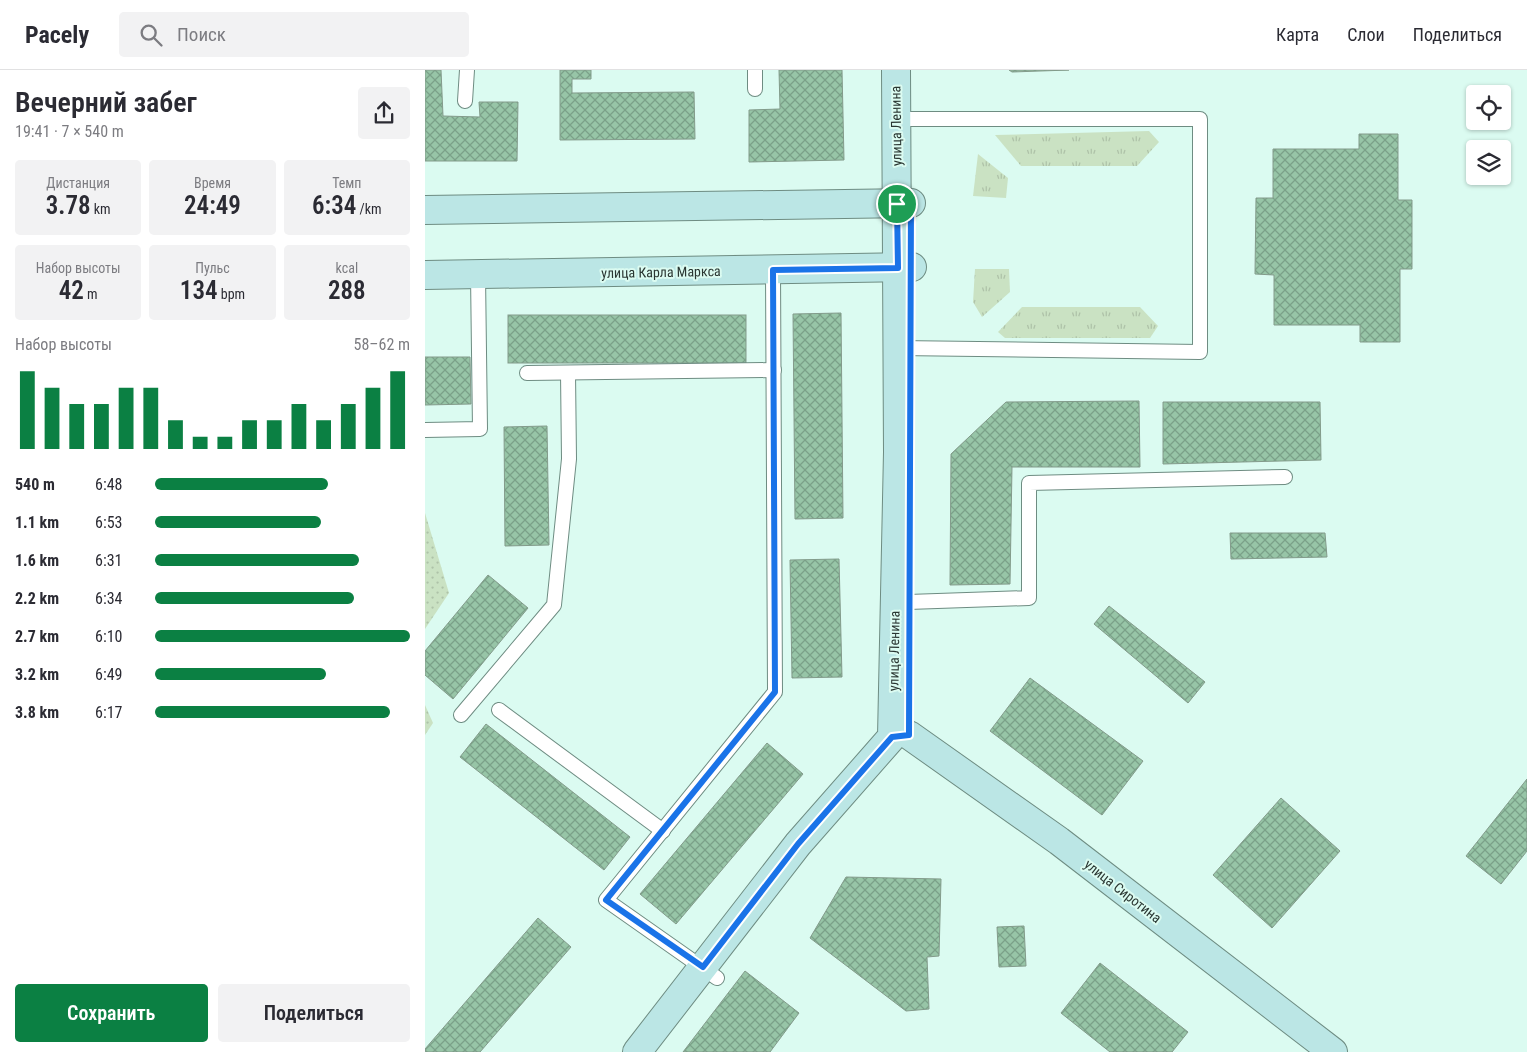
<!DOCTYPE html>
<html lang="ru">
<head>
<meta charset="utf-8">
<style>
	body { margin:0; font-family:"Roboto Condensed",sans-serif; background:#f2f2f3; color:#2b2b33; height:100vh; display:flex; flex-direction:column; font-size:19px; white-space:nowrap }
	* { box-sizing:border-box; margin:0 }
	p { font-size:16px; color:#7c7c81 }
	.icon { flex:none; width:28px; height:28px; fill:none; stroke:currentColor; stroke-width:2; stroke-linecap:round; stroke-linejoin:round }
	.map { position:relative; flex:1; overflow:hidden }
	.details { display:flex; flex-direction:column; background:#fff; width:425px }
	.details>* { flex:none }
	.tools { position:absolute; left:1041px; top:15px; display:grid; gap:10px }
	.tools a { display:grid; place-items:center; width:45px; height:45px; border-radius:5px; background:#fff; box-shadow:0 1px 4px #0004; font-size:25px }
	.pin { position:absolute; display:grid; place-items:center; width:42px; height:42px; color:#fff; margin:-21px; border:2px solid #fff; border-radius:50%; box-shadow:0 1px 5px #0007 }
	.round { display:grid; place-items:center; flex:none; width:52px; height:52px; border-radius:5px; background:#f2f2f3 }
	.overview { display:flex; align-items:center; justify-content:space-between; height:85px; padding:0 15px }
	h1 { font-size:28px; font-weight:600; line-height:38px }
	.stats { display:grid; grid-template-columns:repeat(3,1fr); gap:8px; height:85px; padding:5px 15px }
	.stats div { display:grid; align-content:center; border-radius:5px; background:#f2f2f3; text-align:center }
	.stats b { font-size:25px; font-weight:600 }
	.stats small { font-size:14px; font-weight:400 }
	.stats p { font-size:14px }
	.chart { height:140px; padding:10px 15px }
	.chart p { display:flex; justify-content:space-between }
	.chart svg { width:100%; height:90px; margin-top:5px; stroke:#0b8043; stroke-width:6 }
	.primary-button { display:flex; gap:10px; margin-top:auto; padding:10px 15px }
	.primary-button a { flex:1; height:58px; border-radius:5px; background:#0b8043; color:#fff; font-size:20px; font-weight:600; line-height:58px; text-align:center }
	.primary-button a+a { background:#f2f2f3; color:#2b2b33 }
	ul { padding:0 15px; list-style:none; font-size:16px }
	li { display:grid; grid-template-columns:80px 60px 1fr; align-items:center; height:38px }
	li i { height:12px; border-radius:6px; background:#0b8043 }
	header { display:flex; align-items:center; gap:30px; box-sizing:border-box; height:70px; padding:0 25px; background:#fff; border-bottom:1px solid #e1e1e2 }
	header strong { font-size:24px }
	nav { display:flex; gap:28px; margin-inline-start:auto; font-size:18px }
	.search { width:350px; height:45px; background:#f2f2f3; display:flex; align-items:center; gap:12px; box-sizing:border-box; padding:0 18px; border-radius:5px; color:#7c7c81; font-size:19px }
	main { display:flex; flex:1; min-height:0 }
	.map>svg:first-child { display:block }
	.grass { fill:url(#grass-tufts) }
	.park { fill:url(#park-dots) }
	.building { fill:url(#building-cross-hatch); stroke:#839b8b }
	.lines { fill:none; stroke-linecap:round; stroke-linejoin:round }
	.lane-casing { stroke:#6e8c82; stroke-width:16 }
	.secondary-casing { stroke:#6e8c82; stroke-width:30 }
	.lane { stroke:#fff; stroke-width:14 }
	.secondary { stroke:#bbe6e5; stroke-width:28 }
	.route-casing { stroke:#fff; stroke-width:10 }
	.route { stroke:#1a73e8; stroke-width:6 }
	.labels { text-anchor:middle; stroke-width:4; stroke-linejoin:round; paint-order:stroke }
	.street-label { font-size:14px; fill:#2a3632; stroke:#dbfbf1 }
</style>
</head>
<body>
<header>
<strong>Pacely</strong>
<div class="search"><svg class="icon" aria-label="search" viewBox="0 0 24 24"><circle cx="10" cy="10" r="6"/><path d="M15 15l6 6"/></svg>Поиск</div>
<nav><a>Карта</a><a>Слои</a><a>Поделиться</a></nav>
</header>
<main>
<section class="details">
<div class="overview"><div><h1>Вечерний забег</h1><p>19:41 · 7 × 540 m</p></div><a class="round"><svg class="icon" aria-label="share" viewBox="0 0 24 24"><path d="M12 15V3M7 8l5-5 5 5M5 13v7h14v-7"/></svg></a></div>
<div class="stats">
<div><p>Дистанция</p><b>3.78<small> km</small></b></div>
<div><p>Время</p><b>24:49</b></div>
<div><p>Темп</p><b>6:34<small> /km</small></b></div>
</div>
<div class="stats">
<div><p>Набор высоты</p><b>42<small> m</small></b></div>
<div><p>Пульс</p><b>134<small> bpm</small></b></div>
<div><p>kcal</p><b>288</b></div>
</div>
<div class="chart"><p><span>Набор высоты</span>58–62 m</p>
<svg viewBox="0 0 160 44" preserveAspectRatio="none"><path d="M5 44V6M15 44V14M25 44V22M35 44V22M45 44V14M55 44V14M65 44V30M75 44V38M85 44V38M95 44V30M105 44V30M115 44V22M125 44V30M135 44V22M145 44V14M155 44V6"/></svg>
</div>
<ul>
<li><b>540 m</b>6:48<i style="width:68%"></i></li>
<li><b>1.1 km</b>6:53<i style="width:65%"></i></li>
<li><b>1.6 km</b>6:31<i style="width:80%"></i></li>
<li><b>2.2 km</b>6:34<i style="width:78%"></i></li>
<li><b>2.7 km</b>6:10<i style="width:100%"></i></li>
<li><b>3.2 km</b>6:49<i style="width:67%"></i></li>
<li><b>3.8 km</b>6:17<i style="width:92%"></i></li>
</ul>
<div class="primary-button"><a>Сохранить</a><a>Поделиться</a></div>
</section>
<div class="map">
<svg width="1102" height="982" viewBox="0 0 1102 982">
	<defs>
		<pattern id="grass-tufts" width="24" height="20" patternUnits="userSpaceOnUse" patternTransform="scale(1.25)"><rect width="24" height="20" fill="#cae2c3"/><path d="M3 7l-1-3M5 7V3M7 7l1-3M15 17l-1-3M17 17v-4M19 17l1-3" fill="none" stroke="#aec2a8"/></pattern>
		<pattern id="park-dots" width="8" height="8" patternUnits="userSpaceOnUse" patternTransform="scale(1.25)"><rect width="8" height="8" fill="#cae2c3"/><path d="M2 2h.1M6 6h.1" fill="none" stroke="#aec2a8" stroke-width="1.8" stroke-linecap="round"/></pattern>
		<pattern id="building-cross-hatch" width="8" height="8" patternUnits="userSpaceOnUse" patternTransform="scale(1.25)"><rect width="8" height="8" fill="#97c5a7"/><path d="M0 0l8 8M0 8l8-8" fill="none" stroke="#7ba189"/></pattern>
	</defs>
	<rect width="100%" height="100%" fill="#dbfbf1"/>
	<g class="grass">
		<path d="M724 61 734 72 712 96H596L570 65Z"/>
		<path d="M553 84 583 108 581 128 548 126Z"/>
		<path d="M550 199H584L585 222 557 247 548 232Z"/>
		<path d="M597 237H715L733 256 725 268H580L573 262Z"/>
	</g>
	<g class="park">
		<path d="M0 443 24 523 0 559Z"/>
		<path d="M0 635 8 653 0 665Z"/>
	</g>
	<g class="building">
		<path d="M0 0H16L18 46 55 47 54 32H93L92 91H0Z"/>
		<path d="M135 0H166V9H147V23L269 22 270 69 135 70Z"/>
		<path d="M354 0H417L419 90 324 92V40L355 39Z"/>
		<path d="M584 0H644L587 2Z"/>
		<path d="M934 64H973V130H987V199H975V272H935V255H849V205L830 204 831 128H848V79H934Z"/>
		<path d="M416 243 418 448 370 449 368 244Z"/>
		<rect x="83" y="245" width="238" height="48"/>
		<path d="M0 287H45L46 334 0 335Z"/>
		<path d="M714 331 715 397H587L585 514 525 515 526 384 581 332Z"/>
		<path d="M738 332H895L896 390 738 394Z"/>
		<path d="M122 356 124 475 80 476 79 357Z"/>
		<path d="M805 463H900L902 487 806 489Z"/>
		<path d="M414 489 417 607 367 608 365 490Z"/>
		<path d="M63 505 103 538 28 629 0 605V581Z"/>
		<path d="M684 536 780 612 763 633 669 554Z"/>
		<path d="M605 608 718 691 677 745 565 661Z"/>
		<path d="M61 654 205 767 179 800 35 687Z"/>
		<path d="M342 673 378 704 251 854 215 824Z"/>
		<path d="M1102 709V781L1076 814 1041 786Z"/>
		<path d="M856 728 915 781 847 858 788 805Z"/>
		<path d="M421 807 516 809 514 886 502 887 504 939 481 941 385 868Z"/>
		<path d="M113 848 146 877 55 982H0V979Z"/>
		<path d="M599 856 601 896 574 897 572 857Z"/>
		<path d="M675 893 763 962 747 982H685L636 943Z"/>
		<path d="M320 901 374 943 345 982H258Z"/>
	</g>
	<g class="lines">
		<g class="lane-casing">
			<g id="lane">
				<path d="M330 19V0"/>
				<path d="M40 31 42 0"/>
				<path d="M472 49H775V282L473 278"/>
				<path d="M102 303 349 300"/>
				<path d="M0 360 55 359 53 205"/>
				<path d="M483 532 604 528V413L860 407"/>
				<path d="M74 640 238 761"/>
				<path d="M36 645 129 535 144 389 143 303"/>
				<path d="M292 908 181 830 350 622 348 200"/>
			</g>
		</g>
		<g class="secondary-casing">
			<g id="secondary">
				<path d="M0 140 486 133"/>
				<path d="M0 205 487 197"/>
				<path d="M484 665 634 771 908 982"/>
				<path d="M212 982 373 774 467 667 473 382 471 0"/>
			</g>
		</g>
		<use href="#lane" class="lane"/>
		<use href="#secondary" class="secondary"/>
	</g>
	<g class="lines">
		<g class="route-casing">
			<path id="route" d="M486 133 484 665 467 667 373 774 278 897 181 830 350 622 348 200 473 198 472 134Z"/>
		</g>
		<use href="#route" class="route"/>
	</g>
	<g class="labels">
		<g class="street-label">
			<text transform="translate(471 56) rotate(-91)" y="5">улица Ленина</text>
			<text transform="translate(236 202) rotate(-1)" y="5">улица Карла Маркса</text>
			<text transform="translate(469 581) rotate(-89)" y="5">улица Ленина</text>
			<text transform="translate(698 821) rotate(38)" y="5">улица Сиротина</text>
		</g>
	</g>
</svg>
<div class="tools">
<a><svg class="icon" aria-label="locate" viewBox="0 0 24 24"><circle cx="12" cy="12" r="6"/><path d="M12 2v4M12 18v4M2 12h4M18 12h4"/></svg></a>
<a><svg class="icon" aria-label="layers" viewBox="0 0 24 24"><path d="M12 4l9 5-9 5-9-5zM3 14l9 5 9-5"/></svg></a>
</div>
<div class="pin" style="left:472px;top:134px;background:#1e9e55"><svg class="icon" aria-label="arrive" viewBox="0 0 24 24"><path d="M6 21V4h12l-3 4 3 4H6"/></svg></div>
</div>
</main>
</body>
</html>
